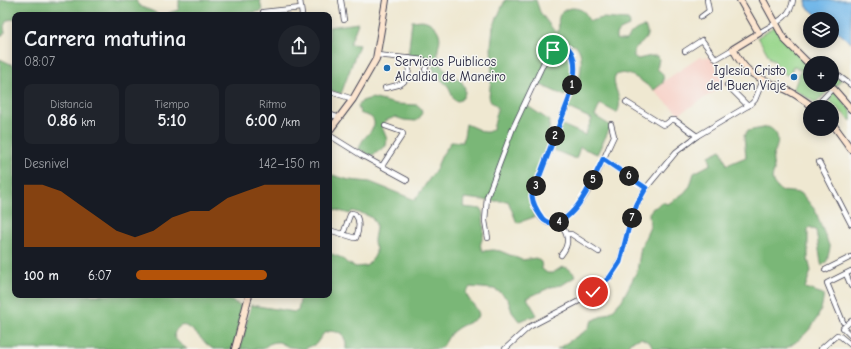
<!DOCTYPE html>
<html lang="es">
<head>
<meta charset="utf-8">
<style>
	body { margin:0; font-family:"Comic Neue",sans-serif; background:#20242c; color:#f1f3f6; height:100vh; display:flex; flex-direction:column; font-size:15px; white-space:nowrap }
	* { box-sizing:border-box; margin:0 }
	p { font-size:13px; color:#9ea1a6 }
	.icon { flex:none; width:22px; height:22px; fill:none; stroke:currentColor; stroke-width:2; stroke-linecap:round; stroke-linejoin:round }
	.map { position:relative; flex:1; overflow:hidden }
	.sheet { position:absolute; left:12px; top:12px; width:320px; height:286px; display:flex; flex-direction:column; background:#171b24; border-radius:8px; box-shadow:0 2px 10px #0003 }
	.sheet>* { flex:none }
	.controls { position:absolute; left:803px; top:12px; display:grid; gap:8px }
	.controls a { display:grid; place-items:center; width:36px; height:36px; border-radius:50%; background:#171b24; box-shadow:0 2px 10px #0003; font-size:20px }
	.pin { position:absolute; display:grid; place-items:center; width:34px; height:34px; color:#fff; margin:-17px; border:2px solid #fff; border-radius:50%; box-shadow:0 1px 4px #0007 }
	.km { position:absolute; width:20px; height:20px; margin:-10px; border-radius:50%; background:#222; color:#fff; font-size:11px; line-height:20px; text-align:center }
	.round { display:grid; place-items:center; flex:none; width:42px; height:42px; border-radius:21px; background:#20242c }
	.summary { display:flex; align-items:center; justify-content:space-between; height:68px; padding:0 12px }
	h1 { font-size:22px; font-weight:700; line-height:30px }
	.figures { display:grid; grid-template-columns:repeat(3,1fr); gap:6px; height:68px; padding:4px 12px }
	.figures div { display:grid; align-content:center; border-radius:8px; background:#20242c; text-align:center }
	.figures b { font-size:17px; font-weight:700 }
	.figures small { font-size:11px; font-weight:400 }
	.figures p { font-size:11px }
	.chart { height:112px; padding:8px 12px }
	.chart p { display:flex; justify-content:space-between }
	.chart svg { width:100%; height:72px; margin-top:4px; fill:#b45309; opacity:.7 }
	ul { padding:0 12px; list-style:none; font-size:13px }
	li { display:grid; grid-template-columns:64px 48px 1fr; align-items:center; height:30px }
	li i { height:10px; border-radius:5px; background:#b45309 }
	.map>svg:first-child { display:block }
	.built { fill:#f7d1c7 }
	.green { fill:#98d68b; stroke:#5d7c63 }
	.forest { fill:#7ab777; stroke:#4e6c59 }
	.water { fill:#73b8e9; stroke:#4a6d92 }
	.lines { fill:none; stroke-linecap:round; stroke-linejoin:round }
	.street-casing { stroke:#414052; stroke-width:6 }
	.secondary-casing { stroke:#414052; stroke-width:8 }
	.street { stroke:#fff; stroke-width:4.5 }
	.secondary { stroke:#fce5cf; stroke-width:6 }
	.route-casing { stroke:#fff; stroke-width:8 }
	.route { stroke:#1a73e8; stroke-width:5 }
	.poi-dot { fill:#1f6fb2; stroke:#f6f6f2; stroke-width:1.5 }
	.labels { text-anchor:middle; stroke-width:3; stroke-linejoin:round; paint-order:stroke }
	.poi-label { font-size:13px; fill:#22223b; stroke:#f6f6f2; text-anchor:start }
</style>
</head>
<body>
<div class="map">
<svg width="851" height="349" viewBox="0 0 851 349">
	<rect width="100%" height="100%" fill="#f6f6f2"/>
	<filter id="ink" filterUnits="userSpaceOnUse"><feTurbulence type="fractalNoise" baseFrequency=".025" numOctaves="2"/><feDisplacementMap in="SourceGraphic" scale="8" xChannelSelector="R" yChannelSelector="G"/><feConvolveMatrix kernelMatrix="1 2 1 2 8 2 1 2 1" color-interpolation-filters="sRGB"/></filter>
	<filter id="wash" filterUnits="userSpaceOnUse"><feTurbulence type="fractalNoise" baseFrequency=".012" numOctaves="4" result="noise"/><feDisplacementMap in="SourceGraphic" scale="16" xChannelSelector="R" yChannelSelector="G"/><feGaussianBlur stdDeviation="0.9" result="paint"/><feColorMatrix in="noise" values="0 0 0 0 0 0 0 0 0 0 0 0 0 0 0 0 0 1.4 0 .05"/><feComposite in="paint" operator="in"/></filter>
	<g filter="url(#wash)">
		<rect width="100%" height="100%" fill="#efe8d1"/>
		<path class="built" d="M700 57 711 58 725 85 679 114 652 89Z"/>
		<g class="green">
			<path d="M775 26 810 68V85H827L830 88 816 103 794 89 801 70 793 66 790 76 785 74 773 60H771L758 37Z"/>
			<path d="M832 74 841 80 835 87 832 84Z"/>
			<path d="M834 91 851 111V121L827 98Z"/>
		</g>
		<g class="forest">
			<path d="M0 0H136C138 10 152 8 158 15H15V19L7 20 4 26 5 33 0 37Z"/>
			<path d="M179 0H260L262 11 239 15 225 13 217 15H168L169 13 178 10 179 7Z"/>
			<path d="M505 0H536L540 12 555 32H558C560 26 557 22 559 17 562 7 576 6 583 11 587 13 586 18 590 21L603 18 628 20 630 23 629 26 620 30 616 35V39L619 40H626C631 33 637 27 645 27 652 38 640 44 634 49V57L638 59 651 56H658L659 59 657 69C663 73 664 75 663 83L654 90C643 83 627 67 615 76 611 89 625 97 617 113L600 104 595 116 611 126 597 154 580 147 576 159 554 150 560 124 585 135 592 119 568 108C571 101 576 93 578 85 581 73 587 41 567 44L566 47C579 65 573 78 565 96L536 83 526 105 550 121 546 153 528 192 529 200 537 216 517 223 508 201H492L464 198 463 207 482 209C483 217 485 228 483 236 482 242 478 245 483 251L493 250 500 251 522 260 536 258 541 262 542 269 547 273H553C565 264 567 266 576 276L562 285 551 287 527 298 537 315 519 321 512 312 508 300 500 292 494 289 470 287 466 292C467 301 477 305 479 315 475 322 462 324 455 330 447 335 447 344 439 349H346V342L342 333 330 331 324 333 316 344 304 349 289 347 279 342H275L269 344 262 349H240L251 305 295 312 298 311 301 295H329V253L342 258 347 263 356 267 366 266C370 262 374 259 376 253 377 248 374 246 374 241 374 234 379 225 373 219 368 214 358 213 352 211L350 214 329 208V174L349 180 370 182 415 200 436 169 442 155 451 142H463L466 124 484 132H488L493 129C494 126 498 109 497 107 494 103 490 103 489 97L492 68 491 46 493 27Z"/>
			<path d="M422 20C428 21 431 23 435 27 446 40 434 47 439 60 440 63 443 68 445 70 453 77 466 80 465 92 464 97 462 100 458 101L454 100 448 86 435 74 432 65 428 59 408 57 412 21Z"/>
			<path d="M358 23 350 44 359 45 341 94 329 90V27Z"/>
			<path d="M0 59 15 66V295H219L244 307 233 349C228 349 219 349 214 349 204 346 189 319 179 327 167 337 181 344 187 349H0Z"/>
			<path d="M372 98 396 104 417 105C425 109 422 117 416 121L404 120 395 117 385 121 382 127 387 139 386 146 373 155H370L359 149C360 146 361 143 363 140 367 134 379 126 372 118 369 115 363 115 360 113L358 106 362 101Z"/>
			<path d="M768 127C783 134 777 146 773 157 772 161 774 165 774 170 774 173 772 176 772 179 773 184 778 188 781 191L801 193 815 210 830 248 827 261 822 266 821 263 816 230 810 227 808 229V259L811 271 805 288 823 294C824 300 822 304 821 309 815 327 801 340 785 349H653L650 343 641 338 630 342 626 349H557L587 330 592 321 612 311 622 300 637 271 641 247 650 227 649 213 653 208 656 207 661 202 668 204 684 193 690 186 694 173 711 164 709 156 721 150 727 165 746 157 744 136 747 131Z"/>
		</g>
		<path class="water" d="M806 0H851V43L832 27V19H822L807 7Z"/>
	</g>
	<g filter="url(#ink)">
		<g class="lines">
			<g class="street-casing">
				<g id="street">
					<path d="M300 0 302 15"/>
					<path d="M341 0 344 20"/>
					<path d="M263 12 301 8"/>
					<path d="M701 17 709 11 707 0"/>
					<path d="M759 33C773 24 791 18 793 0"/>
					<path d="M685 51 702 40 716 59 733 49"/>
					<path d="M377 55 424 60 427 64 425 70"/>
					<path d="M812 63 815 61 821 63"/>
					<path d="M832 71 851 85"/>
					<path d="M727 85 748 106"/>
					<path d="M385 88C407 84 410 81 409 58"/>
					<path d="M329 95 331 92 353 99"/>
					<path d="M626 102 663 125 666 124 671 120H675L697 136"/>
					<path d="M815 107 833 88"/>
					<path d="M329 114 340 118"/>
					<path d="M329 135 361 155 407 180"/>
					<path d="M603 159 646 188"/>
					<path d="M819 162 851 224"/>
					<path d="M382 166 403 134 402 132 385 126"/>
					<path d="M559 222C568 234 571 243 561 255"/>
					<path d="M329 230 355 238H356C359 230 360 220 355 214L352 213 350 215 343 234"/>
					<path d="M567 234H571L599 252"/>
					<path d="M488 238 485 221 487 197 513 128 545 60C551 51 557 46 568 48 580 61 573 84 569 99L532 196C533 204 538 218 546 222 557 228 573 212 579 204 593 188 604 156 614 136L611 124"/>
					<path d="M825 270 851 257"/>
					<path d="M846 274 851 286"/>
					<path d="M851 321 843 328 851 336"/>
					<path d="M843 322 827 283 851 271"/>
					<path d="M505 349 529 327 579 301 598 288 610 277 620 261 628 230 637 204 646 188 676 152 697 136 751 104 755 100 763 80"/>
					<path d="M821 349 837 335 840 336 851 345"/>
				</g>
			</g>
			<g class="secondary-casing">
				<g id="secondary">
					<path d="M740 0 759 33 733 49C747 76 756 76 782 88 794 92 804 101 814 107"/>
					<path d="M763 0 785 40 810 65"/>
					<path d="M830 85 851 109"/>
					<path d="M832 123 851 149"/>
					<path d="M329 131 353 99 376 59 386 0"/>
					<path d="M235 349 249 295"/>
				</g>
			</g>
			<use href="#street" class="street"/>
			<use href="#secondary" class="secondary"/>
		</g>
	</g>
	<g class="lines" filter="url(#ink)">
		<g class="route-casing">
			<path id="route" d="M553 50 561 47 568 48C580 61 573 84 569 99L532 196C533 205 537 211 542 218 545 222 548 223 553 223 576 221 594 178 603 159L646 188 637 204 628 230 620 262 610 277 593 292"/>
		</g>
		<use href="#route" class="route"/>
	</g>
	<g class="poi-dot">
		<circle cx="387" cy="68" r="4"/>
		<circle cx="794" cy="77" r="4"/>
	</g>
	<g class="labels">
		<g class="poi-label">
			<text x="395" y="66">Servicios Puiblicos<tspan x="395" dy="15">Alcaldia de Maneiro</tspan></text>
			<text x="786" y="75" text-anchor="end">Iglesia Cristo<tspan x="786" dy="15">del Buen Viaje</tspan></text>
		</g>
	</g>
</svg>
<div class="controls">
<a><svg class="icon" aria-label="layers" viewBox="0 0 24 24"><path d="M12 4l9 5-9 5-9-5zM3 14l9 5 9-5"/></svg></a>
<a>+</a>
<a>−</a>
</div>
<div class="pin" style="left:553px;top:50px;background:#1e9e55"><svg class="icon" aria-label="arrive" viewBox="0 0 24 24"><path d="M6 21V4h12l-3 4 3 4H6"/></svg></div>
<div class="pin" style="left:593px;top:292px;background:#d93025"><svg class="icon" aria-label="check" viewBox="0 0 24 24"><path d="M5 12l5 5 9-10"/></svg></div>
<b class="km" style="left:572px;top:85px">1</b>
<b class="km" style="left:555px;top:136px">2</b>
<b class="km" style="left:536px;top:186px">3</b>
<b class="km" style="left:559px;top:222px">4</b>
<b class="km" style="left:593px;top:180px">5</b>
<b class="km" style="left:629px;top:176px">6</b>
<b class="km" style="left:632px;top:218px">7</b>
<section class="sheet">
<div class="summary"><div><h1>Carrera matutina</h1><p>08:07</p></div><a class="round"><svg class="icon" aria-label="share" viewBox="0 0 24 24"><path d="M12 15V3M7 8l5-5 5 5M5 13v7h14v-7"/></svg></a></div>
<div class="figures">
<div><p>Distancia</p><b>0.86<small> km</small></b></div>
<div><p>Tiempo</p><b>5:10</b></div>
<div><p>Ritmo</p><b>6:00<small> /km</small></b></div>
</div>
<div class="chart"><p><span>Desnivel</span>142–150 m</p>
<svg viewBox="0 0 160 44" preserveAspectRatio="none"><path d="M0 44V6L10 6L20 10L30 18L40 26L50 34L60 38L70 34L80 26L90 22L100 22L110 14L120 10L130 6L140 6L150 6L160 6V44z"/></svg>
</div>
<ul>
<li><b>100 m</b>6:07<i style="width:71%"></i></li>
</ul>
</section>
</div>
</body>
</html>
